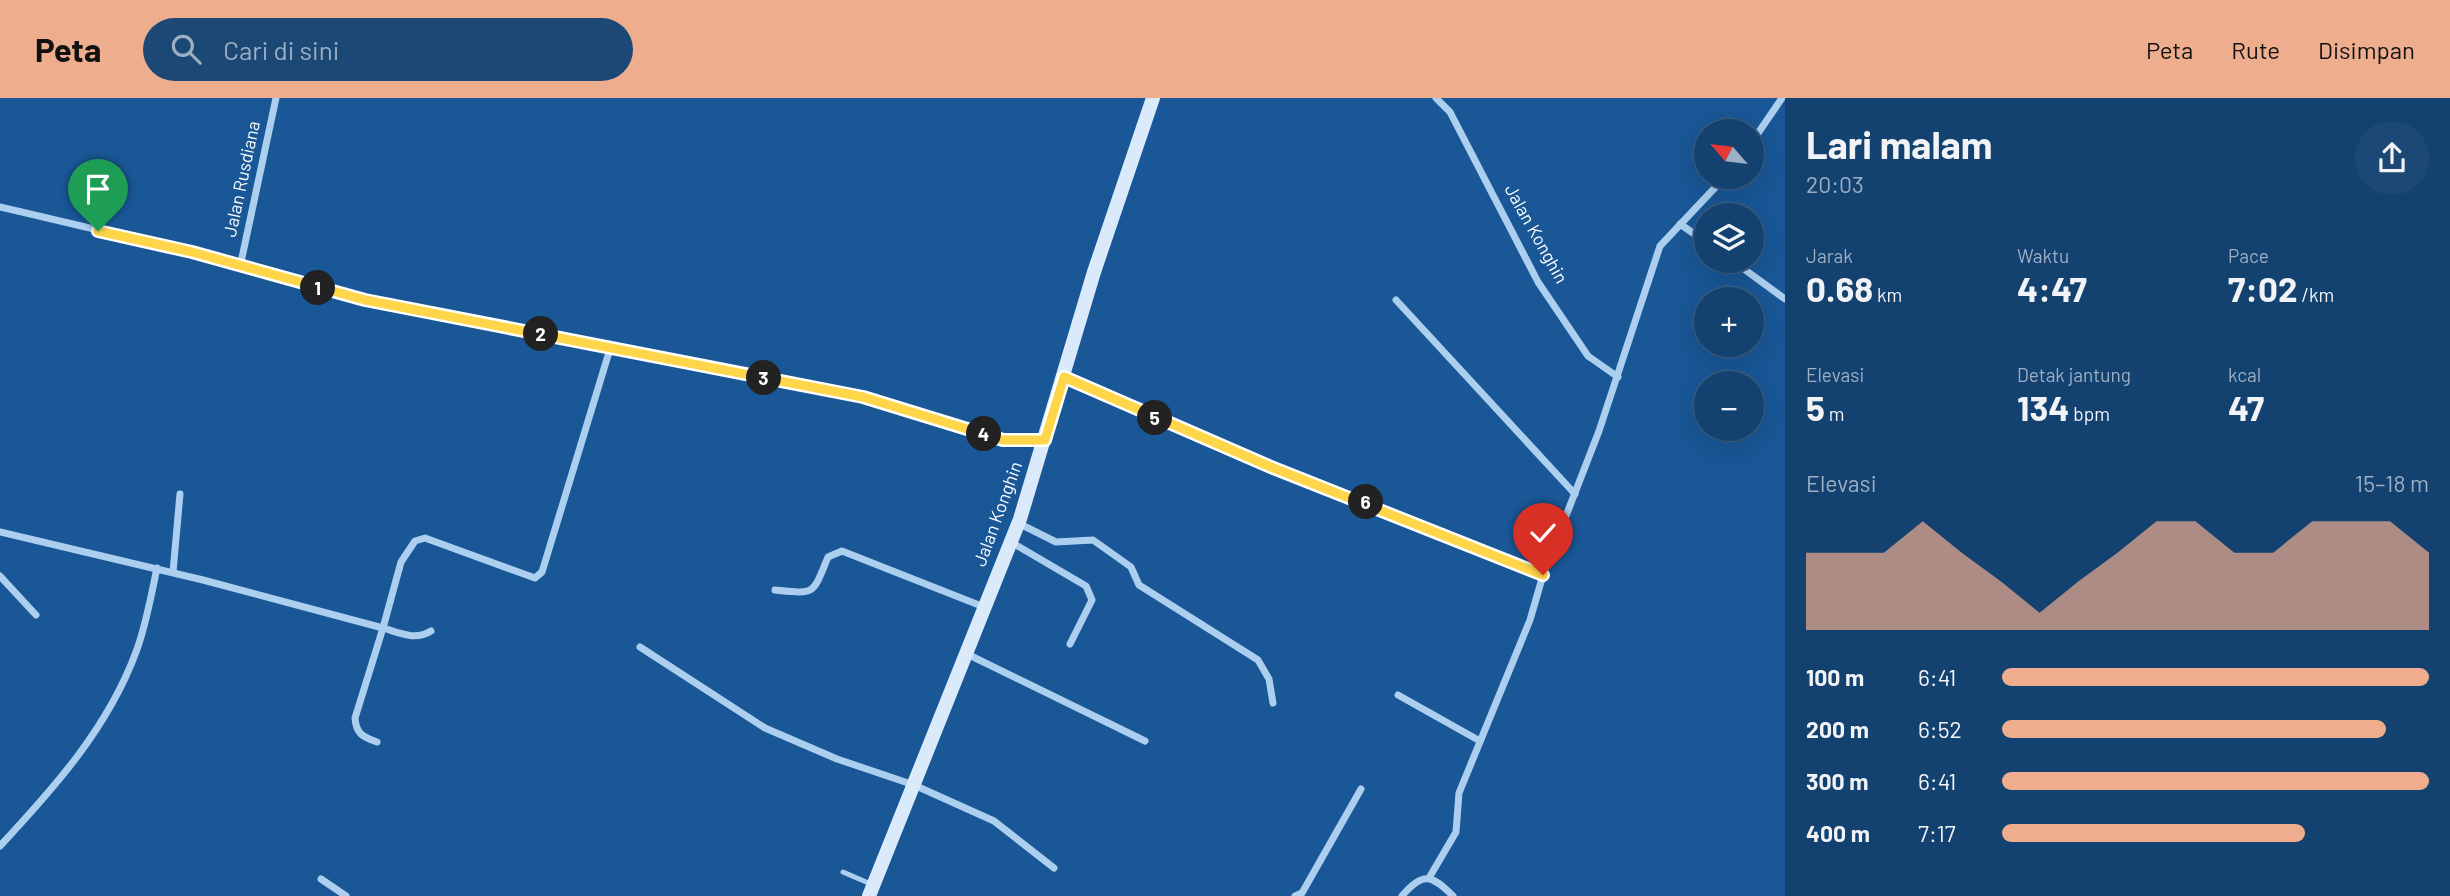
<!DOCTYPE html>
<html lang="id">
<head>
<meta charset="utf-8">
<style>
	body { margin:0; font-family:Barlow,sans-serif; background:#1c4875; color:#f1f3f6; height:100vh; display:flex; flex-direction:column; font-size:26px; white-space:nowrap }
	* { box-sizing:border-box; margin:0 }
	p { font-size:23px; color:#9dafc3 }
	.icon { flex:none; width:38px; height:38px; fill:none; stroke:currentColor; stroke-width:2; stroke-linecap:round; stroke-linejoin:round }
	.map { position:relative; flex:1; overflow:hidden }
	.side { display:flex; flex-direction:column; background:#134170; width:665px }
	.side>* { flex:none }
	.needle { width:46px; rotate:298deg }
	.fabs { position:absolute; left:1694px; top:21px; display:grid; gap:14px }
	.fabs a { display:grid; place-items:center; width:70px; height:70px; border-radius:50%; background:#134170; box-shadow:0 7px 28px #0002,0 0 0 2px #325a83; font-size:35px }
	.pin { position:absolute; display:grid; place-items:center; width:60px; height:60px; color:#fff; margin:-72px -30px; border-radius:50% 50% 50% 0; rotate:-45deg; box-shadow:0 0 7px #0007 }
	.pin .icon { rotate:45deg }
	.km { position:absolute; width:35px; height:35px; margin:-18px; border-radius:50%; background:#222; color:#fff; font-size:19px; line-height:35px; text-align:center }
	.round { display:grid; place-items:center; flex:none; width:74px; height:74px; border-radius:37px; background:#1c4875 }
	.head { display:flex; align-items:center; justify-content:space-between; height:119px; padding:0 21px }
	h1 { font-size:38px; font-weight:700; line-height:52px }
	.figures { display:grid; grid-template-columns:repeat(3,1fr); gap:10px; height:119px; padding:7px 21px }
	.figures div { display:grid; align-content:center }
	.figures b { font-size:35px; font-weight:700 }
	.figures small { font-size:19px; font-weight:400 }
	.figures p { font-size:19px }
	.chart { height:196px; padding:14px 21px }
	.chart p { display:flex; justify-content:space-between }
	.chart svg { width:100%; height:126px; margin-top:7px; fill:#eead8d; opacity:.7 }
	ul { padding:0 21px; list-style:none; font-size:23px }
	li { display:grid; grid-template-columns:112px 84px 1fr; align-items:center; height:52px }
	li i { height:18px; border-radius:9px; background:#eead8d }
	header { display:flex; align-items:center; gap:42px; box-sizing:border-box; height:98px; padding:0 35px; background:#eead8d; color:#111 }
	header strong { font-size:33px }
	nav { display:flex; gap:38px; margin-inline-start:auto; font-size:24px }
	.search { width:490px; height:63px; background:#1c4875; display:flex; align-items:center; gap:18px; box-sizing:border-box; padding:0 24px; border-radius:38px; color:#9dafc3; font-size:26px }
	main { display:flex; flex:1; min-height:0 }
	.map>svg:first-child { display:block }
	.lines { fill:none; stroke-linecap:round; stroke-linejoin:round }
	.lane { stroke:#accff0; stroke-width:5 }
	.street { stroke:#accff0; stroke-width:7 }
	.secondary { stroke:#daeafb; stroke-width:14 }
	.route-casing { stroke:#fff; stroke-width:14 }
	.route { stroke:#ffd54a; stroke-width:9 }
	.labels { text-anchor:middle; stroke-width:7; stroke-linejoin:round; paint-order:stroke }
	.street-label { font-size:18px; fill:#fff; stroke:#195796 }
</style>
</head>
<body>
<header>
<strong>Peta</strong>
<div class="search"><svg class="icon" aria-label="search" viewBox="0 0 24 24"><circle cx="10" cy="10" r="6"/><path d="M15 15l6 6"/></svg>Cari di sini</div>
<nav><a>Peta</a><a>Rute</a><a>Disimpan</a></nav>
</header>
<main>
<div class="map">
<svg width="1785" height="798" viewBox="0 0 1785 798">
	<rect width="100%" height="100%" fill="#195796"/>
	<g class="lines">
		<path class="lane" d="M843 774 873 787"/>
		<g class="street">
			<path d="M1436 0 1450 14 1538 184 1588 258 1618 279"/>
			<path d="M1752 44 1782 0"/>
			<path d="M0 109 192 154 365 203 863 299 1003 342H1045"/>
			<path d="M1680 126 1706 144"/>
			<path d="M1733 163 1785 201"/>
			<path d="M240 169 276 0"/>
			<path d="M1396 202 1575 396"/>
			<path d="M1064 279 1271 368 1543 477"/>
			<path d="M1018 425 1056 444 1093 442 1131 469 1139 487 1258 562 1269 581 1273 605"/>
			<path d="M0 434 203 482 383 530 401 464 415 443 425 440 535 480 542 474 610 251"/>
			<path d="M1011 444 1086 488 1092 502 1070 546"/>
			<path d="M173 474 180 396"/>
			<path d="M0 478 36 517"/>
			<path d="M775 492C817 496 812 497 828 459L842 453 984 509"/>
			<path d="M640 549 765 630 837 661 914 687 994 723 1054 770"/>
			<path d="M967 556 1145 643"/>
			<path d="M1398 597 1480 643"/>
			<path d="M377 644C363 639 356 636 355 620L383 530C400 535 415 543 431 533"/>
			<path d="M0 748C54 690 108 630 136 554 146 528 151 498 157 470"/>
			<path d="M1429 780 1456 734 1459 695 1530 522 1543 477 1599 333 1660 148 1725 79"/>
			<path d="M321 781 346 798"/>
			<path d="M1295 798 1302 795 1361 691"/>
			<path d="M1402 798C1423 773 1432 777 1453 798"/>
		</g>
		<path class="secondary" d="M869 798 1020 421 1094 174 1153 0"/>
	</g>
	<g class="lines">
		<g class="route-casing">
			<path id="route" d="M98 133 192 154 365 202 863 299 1003 342H1045L1064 279 1271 369 1543 477"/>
		</g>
		<use href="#route" class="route"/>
	</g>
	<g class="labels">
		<g class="street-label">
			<text transform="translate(242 81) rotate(-78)" y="6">Jalan Rusdiana</text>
			<text transform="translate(1536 136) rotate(61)" y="6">Jalan Konghin</text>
			<text transform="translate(998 416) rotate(-70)" y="6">Jalan Konghin</text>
		</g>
	</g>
</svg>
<div class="fabs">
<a><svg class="needle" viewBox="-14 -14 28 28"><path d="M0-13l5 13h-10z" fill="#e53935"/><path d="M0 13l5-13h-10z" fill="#9dafc3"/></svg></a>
<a><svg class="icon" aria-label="layers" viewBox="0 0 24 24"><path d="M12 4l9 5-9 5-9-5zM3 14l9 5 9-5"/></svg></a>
<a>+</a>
<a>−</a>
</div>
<div class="pin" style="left:98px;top:133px;background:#1e9e55"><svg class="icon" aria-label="arrive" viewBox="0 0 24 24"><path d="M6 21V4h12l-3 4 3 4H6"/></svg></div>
<div class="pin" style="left:1543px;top:477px;background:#d93025"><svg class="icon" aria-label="check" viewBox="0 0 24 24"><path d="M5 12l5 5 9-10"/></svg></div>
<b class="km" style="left:318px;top:190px">1</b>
<b class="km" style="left:541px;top:236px">2</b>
<b class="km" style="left:764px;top:280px">3</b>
<b class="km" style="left:984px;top:336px">4</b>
<b class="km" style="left:1155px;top:320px">5</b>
<b class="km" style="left:1366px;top:404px">6</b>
</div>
<section class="side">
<div class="head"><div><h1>Lari malam</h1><p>20:03</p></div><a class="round"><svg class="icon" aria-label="share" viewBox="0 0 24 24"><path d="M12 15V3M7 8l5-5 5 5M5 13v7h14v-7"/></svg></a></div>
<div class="figures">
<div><p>Jarak</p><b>0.68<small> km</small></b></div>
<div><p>Waktu</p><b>4:47</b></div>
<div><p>Pace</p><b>7:02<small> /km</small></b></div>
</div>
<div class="figures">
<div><p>Elevasi</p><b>5<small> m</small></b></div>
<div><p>Detak jantung</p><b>134<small> bpm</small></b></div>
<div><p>kcal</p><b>47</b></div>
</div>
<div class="chart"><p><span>Elevasi</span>15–18 m</p>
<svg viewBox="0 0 160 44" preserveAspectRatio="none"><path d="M0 44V17L10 17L20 17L30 6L40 17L50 27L60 38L70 27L80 17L90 6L100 6L110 17L120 17L130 6L140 6L150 6L160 17V44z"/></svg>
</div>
<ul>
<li><b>100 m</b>6:41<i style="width:100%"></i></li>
<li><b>200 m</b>6:52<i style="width:90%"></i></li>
<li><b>300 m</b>6:41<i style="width:100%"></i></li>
<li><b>400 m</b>7:17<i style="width:71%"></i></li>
</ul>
</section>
</main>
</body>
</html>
